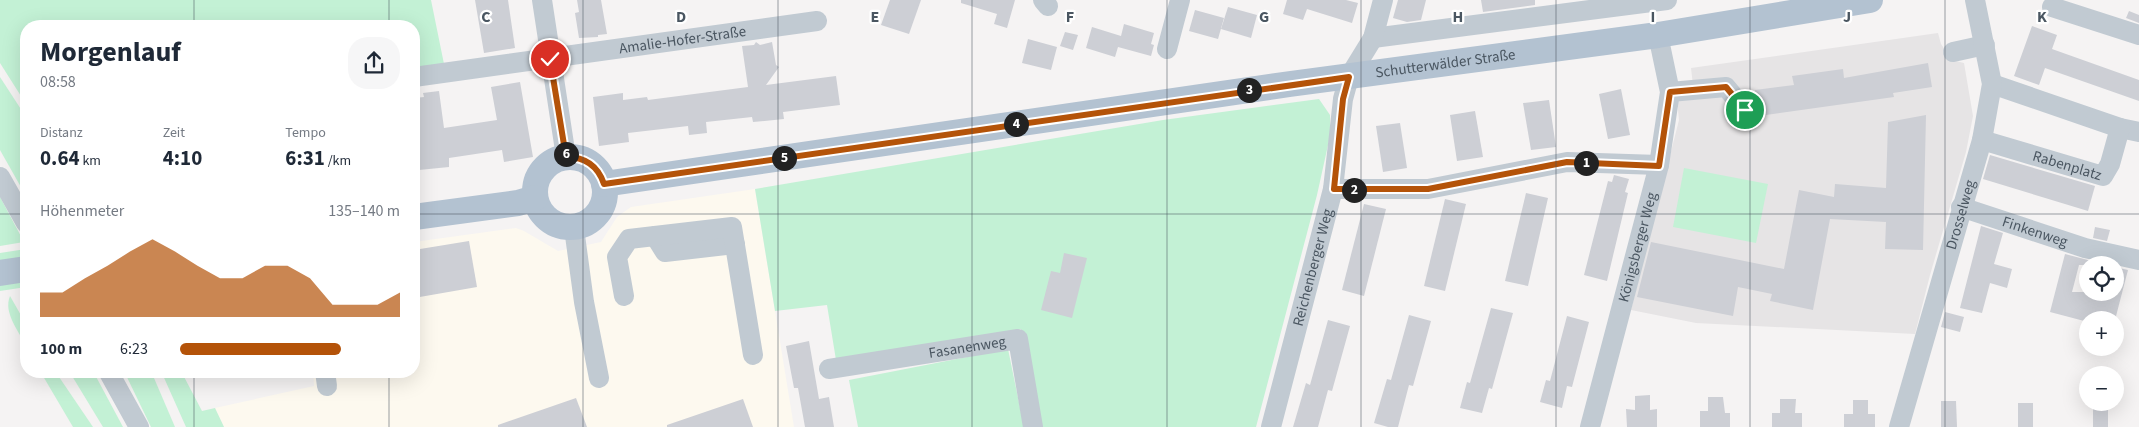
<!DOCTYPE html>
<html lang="de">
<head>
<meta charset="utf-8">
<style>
	body { margin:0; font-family:"Source Sans 3",sans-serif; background:#f6f6f7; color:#1f2937; height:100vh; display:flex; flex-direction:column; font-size:19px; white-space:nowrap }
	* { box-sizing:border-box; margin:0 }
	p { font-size:16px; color:#747a83 }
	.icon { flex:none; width:28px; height:28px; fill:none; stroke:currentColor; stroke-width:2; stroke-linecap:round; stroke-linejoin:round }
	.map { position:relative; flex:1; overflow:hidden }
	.panel { position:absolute; left:20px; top:20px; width:400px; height:358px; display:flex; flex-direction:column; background:#fff; border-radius:20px; box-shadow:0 5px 20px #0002 }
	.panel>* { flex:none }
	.tools { position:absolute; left:2079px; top:256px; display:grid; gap:10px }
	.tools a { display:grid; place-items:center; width:45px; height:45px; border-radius:50%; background:#fff; box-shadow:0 5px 20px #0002; font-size:25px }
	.pin { position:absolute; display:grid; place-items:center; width:42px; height:42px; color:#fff; margin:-21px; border:2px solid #fff; border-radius:50%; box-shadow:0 1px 5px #0007 }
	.km { position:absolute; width:25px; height:25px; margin:-12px; border-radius:50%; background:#222; color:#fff; font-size:14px; line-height:25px; text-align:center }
	.round { display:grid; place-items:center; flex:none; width:52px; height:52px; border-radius:20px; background:#f6f6f7 }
	.overview { display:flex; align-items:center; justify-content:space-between; height:85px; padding:0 20px }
	h1 { font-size:28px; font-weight:700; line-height:38px }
	.figures { display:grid; grid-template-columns:repeat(3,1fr); gap:8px; height:85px; padding:5px 20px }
	.figures div { display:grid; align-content:center }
	.figures b { font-size:21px; font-weight:700 }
	.figures small { font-size:14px; font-weight:400 }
	.figures p { font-size:14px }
	.chart { height:140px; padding:10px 20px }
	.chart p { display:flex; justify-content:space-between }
	.chart svg { width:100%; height:90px; margin-top:5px; fill:#b45309; opacity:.7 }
	ul { padding:0 20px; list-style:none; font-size:16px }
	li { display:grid; grid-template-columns:80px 60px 1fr; align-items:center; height:38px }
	li i { height:12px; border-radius:6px; background:#b45309 }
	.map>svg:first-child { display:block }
	.commercial { fill:#fdf9ef }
	.education { fill:#e6e4e5 }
	.green { fill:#c3f1d5 }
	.building { fill:#cdcfd5 }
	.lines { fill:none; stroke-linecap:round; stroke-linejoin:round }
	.minor { stroke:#c1cad2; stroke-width:20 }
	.major { stroke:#b3c2d1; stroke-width:26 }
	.route-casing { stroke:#fff; stroke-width:10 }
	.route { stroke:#b45309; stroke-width:6 }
	.grid { fill:none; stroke:#4a5661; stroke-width:1; stroke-opacity:0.55 }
	.labels { text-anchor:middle; stroke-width:4.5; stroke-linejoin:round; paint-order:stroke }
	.street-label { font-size:15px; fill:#4a5661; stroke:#fff }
	.grid-label { font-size:16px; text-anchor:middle; font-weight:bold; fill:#4a5661; stroke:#fff; stroke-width:4.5; stroke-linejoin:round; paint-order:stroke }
</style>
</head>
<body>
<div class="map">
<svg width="2139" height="427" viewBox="0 0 2139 427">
	<rect width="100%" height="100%" fill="#f5f3f3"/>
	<path class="commercial" d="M755 189 794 427H224L215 408 314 386 313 371H414V242L516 228 524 231 558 251 601 242 617 217 631 207Z"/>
	<path class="education" d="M1938 33 1941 44 1952 60 1964 63 1973 116 1966 152 1930 275 1915 334 1696 323 1631 310 1679 120 1677 100 1694 94 1691 68Z"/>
	<g class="green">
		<path d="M0 0H431L444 64 414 81V26H26V104L0 63Z"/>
		<path d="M0 77 26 117V196L0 150Z"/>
		<path d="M1319 99 1330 115V136L1317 195 1256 427H1040L1021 329 836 360 827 305 775 311 755 189 1163 120Z"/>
		<path d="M1684 168 1768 184 1756 243 1673 227Z"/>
		<path d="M0 197 24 242 0 246Z"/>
		<path d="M26 249V259L0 263V253Z"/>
		<path d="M26 278V287L0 291V282Z"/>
		<path d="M10 296 26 324V346C19 331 3 313 10 296Z"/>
		<path d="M1008 349 1024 427H858L849 380Z"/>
		<path d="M40 371H55L93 427H73Z"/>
		<path d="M69 371H93L123 427H103Z"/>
		<path d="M124 371H151L175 427H151Z"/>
		<path d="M161 371H181L202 411 215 408 224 427H186Z"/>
	</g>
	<g class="building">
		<path d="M475 0H508L515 48 484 53Z"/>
		<path d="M577 0H601L607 34 598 35V37L579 38 575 13 579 12Z"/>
		<path d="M890 0H921L909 34 881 25Z"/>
		<path d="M961 0H1015L1007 28 994 24 997 14 961 3Z"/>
		<path d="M1287 0H1346L1358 3 1352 23 1307 9 1303 20 1283 14Z"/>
		<path d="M1398 0H1426L1421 20 1407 22 1393 18Z"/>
		<path d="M1481 0H1535V5L1483 12Z"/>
		<path d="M1228 7 1257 15 1251 38 1221 29Z"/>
		<path d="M1195 10 1224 18 1218 39 1189 31Z"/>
		<path d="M2129 11 2139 15V23L2126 18Z"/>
		<path d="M1124 24 1154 33 1151 44 1154 45 1151 56 1118 47 1115 57 1086 48 1092 27 1121 36Z"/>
		<path d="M2032 26 2057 35 2052 49 2139 80V101L2045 68 2039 85 2014 76Z"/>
		<path d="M1065 32 1078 35 1073 50 1060 46Z"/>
		<path d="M1028 39 1057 47 1051 70 1022 63Z"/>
		<path d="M756 42 760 45 772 42 776 65 779 67 766 85 836 76 840 105 783 112 784 119 753 122 752 117 706 122 707 133 689 135 688 126 628 133 629 142 599 146 593 97 623 93V100L647 97 648 100 748 87 742 46 754 45Z"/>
		<path d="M1928 63 1932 87 1893 93 1894 97 1759 116 1755 90 1794 85 1792 76 1843 69 1844 78Z"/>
		<path d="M520 82 533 157 504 162 502 150 449 158V167L419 170 418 164 414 165V98L424 97 423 93 439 91 444 128 497 120 491 87Z"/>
		<path d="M1621 89 1630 135 1608 139 1599 94Z"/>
		<path d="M1549 100 1556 147 1531 150 1523 103Z"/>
		<path d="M1475 111 1483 157 1457 161 1450 115Z"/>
		<path d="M1926 115 1923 250 1885 249 1886 222 1830 219 1813 310 1770 301 1772 294 1738 287 1733 316 1637 297 1651 242 1784 269 1799 190 1834 197 1835 184 1886 188 1888 122Z"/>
		<path d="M1400 123 1407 168 1383 172 1376 126Z"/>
		<path d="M1990 155 2095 186 2088 211 1983 179Z"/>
		<path d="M1614 175 1629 179 1625 192 1628 193 1607 281 1584 275 1608 181 1612 182Z"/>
		<path d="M1526 193 1548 198 1528 286 1505 281Z"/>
		<path d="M1445 199 1466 204 1445 291 1424 286Z"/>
		<path d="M1364 204 1386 209 1364 296 1342 290Z"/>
		<path d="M1981 226 2003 233 1994 264 2012 269 2007 288 1990 283 1982 313 1960 308Z"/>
		<path d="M2095 227 2110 230 2107 241 2093 238Z"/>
		<path d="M469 241 477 287 414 298V250Z"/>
		<path d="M1064 253 1087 258 1072 318 1041 310 1051 271 1060 273Z"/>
		<path d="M2065 254 2107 265H2079L2072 292H2115V267L2128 270 2115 320H2088V322L2050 312Z"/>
		<path d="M1491 308 1513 313 1492 389 1489 388 1482 413 1460 408 1467 382 1470 383Z"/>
		<path d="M1945 312 1964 317 1960 332 1941 327Z"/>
		<path d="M1409 315 1431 321 1413 386 1409 385 1398 427H1388L1374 423 1387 379 1391 380Z"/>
		<path d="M1567 316 1589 322 1572 387 1567 386 1562 408 1540 402 1546 380 1550 381Z"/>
		<path d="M1328 320 1350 326 1332 391 1328 390 1318 427H1293L1306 383 1310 385Z"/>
		<path d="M809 341 819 399 829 397 834 427H805L798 388H794L786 346Z"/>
		<path d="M1650 395V410L1657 409V427H1627L1626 409 1635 410V396Z"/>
		<path d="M1708 397H1723L1725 413H1730V427H1700V411H1708Z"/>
		<path d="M576 398 587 427H498V425Z"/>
		<path d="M743 399 753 427H667V425Z"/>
		<path d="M1780 399H1796L1795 413H1802V427H1772V413H1780Z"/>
		<path d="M1853 400H1868V414H1875V427H1844V414H1853Z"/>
		<path d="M1941 401H1956L1957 427H1941Z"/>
		<rect x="2018" y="403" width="15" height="24"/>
		<path d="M2108 403V427H2093V404Z"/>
	</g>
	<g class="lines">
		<g class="minor">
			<path d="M542 0 566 157"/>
			<path d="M1043 0 1048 6"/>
			<path d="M2052 7 2139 35"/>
			<path d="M1373 38 1667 0"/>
			<path d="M1167 49 1180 0"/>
			<path d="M1953 52 1985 45"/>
			<path id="s1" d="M414 77 817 21"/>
			<path d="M1670 92 1726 87 1745 110"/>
			<path d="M2120 128 2139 132"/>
			<path id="s2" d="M1982 140 2103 176 2110 164 2120 128 1992 84"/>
			<path d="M0 177 26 223"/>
			<path d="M1333 189H1428L1567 162 1659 165"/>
			<path id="s3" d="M1961 207 2085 248 2139 260"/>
			<path d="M574 228 584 302 599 378"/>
			<path d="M655 236 665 252 735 244"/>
			<path d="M624 296 617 257 629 239 732 227 753 355"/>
			<path id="s4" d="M829 369 1018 339 1033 427"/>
			<path d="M108 371 139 427"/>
			<path d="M325 371 327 386"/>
			<path id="s5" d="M1271 427 1333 189 1343 99 1349 77 1373 38 1383 0"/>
			<path id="s6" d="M1590 427 1659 165 1670 92 1658 35"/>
			<path id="s7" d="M1899 427 1982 140 1992 84 1975 0"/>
		</g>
		<g class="major">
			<circle cx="570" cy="192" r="35"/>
			<path id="s8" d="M604 184 1290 84 1658 35 1870 0"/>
			<path d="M414 217 518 203 535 198"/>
			<path d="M0 273 26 269"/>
		</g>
	</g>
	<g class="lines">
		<g class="route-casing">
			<path id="route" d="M550 59 566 157C585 157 598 166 604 184L1349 77 1343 99 1334 189H1428L1567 162 1659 166 1670 92 1726 87 1745 110"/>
		</g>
		<use href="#route" class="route"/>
	</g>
	<path class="grid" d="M194 0V26M389 0V26M583 0V427M778 0V427M972 0V427M1167 0V427M1361 0V427M1556 0V427M1750 0V427M1945 0V427M0 214H26M414 214H2139M194 371V427M389 371V427"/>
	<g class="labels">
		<g class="street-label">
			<text dy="5" stroke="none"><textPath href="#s1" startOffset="271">Amalie-Hofer-Straße</textPath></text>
			<text dy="5" stroke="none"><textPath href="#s8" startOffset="850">Schutterwälder Straße</textPath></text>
			<text dy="5" stroke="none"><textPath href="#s2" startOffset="89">Rabenplatz</textPath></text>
			<text dy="5" stroke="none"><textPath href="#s7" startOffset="221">Drosselweg</textPath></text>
			<text dy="5" stroke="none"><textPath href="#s3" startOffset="78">Finkenweg</textPath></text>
			<text dy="5" stroke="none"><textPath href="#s6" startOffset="186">Königsberger Weg</textPath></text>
			<text dy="5" stroke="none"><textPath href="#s5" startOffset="165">Reichenberger Weg</textPath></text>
			<text dy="5" stroke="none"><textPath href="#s4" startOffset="140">Fasanenweg</textPath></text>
		</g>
	</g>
	<g class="grid-label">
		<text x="486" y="22">C</text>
		<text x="681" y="22">D</text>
		<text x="875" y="22">E</text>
		<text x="1070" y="22">F</text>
		<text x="1264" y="22">G</text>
		<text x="1458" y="22">H</text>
		<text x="1653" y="22">I</text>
		<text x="1847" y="22">J</text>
		<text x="2042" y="22">K</text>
	</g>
</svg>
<div class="tools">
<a><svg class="icon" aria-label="locate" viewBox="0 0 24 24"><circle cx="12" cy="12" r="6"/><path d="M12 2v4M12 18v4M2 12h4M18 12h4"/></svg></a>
<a>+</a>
<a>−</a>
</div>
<div class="pin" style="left:1745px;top:110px;background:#1e9e55"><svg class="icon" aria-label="arrive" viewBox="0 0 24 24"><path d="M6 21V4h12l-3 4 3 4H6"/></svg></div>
<div class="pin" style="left:550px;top:59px;background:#d93025"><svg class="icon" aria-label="check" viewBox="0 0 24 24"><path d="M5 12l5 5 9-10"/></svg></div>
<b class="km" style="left:1586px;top:163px">1</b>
<b class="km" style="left:1354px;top:190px">2</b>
<b class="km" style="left:1249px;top:90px">3</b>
<b class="km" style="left:1016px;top:124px">4</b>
<b class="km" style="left:784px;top:158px">5</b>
<b class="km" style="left:566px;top:154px">6</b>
<section class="panel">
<div class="overview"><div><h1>Morgenlauf</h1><p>08:58</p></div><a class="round"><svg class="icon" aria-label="share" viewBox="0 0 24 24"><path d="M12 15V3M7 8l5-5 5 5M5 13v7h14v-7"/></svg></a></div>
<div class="figures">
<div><p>Distanz</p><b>0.64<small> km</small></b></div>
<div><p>Zeit</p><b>4:10</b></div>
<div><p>Tempo</p><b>6:31<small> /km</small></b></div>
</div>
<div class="chart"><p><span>Höhenmeter</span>135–140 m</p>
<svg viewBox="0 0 160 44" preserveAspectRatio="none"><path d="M0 44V32L10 32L20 25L30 19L40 12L50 6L60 12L70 19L80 25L90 25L100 19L110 19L120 25L130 38L140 38L150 38L160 32V44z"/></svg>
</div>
<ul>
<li><b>100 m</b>6:23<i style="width:73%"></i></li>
</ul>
</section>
</div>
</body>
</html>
